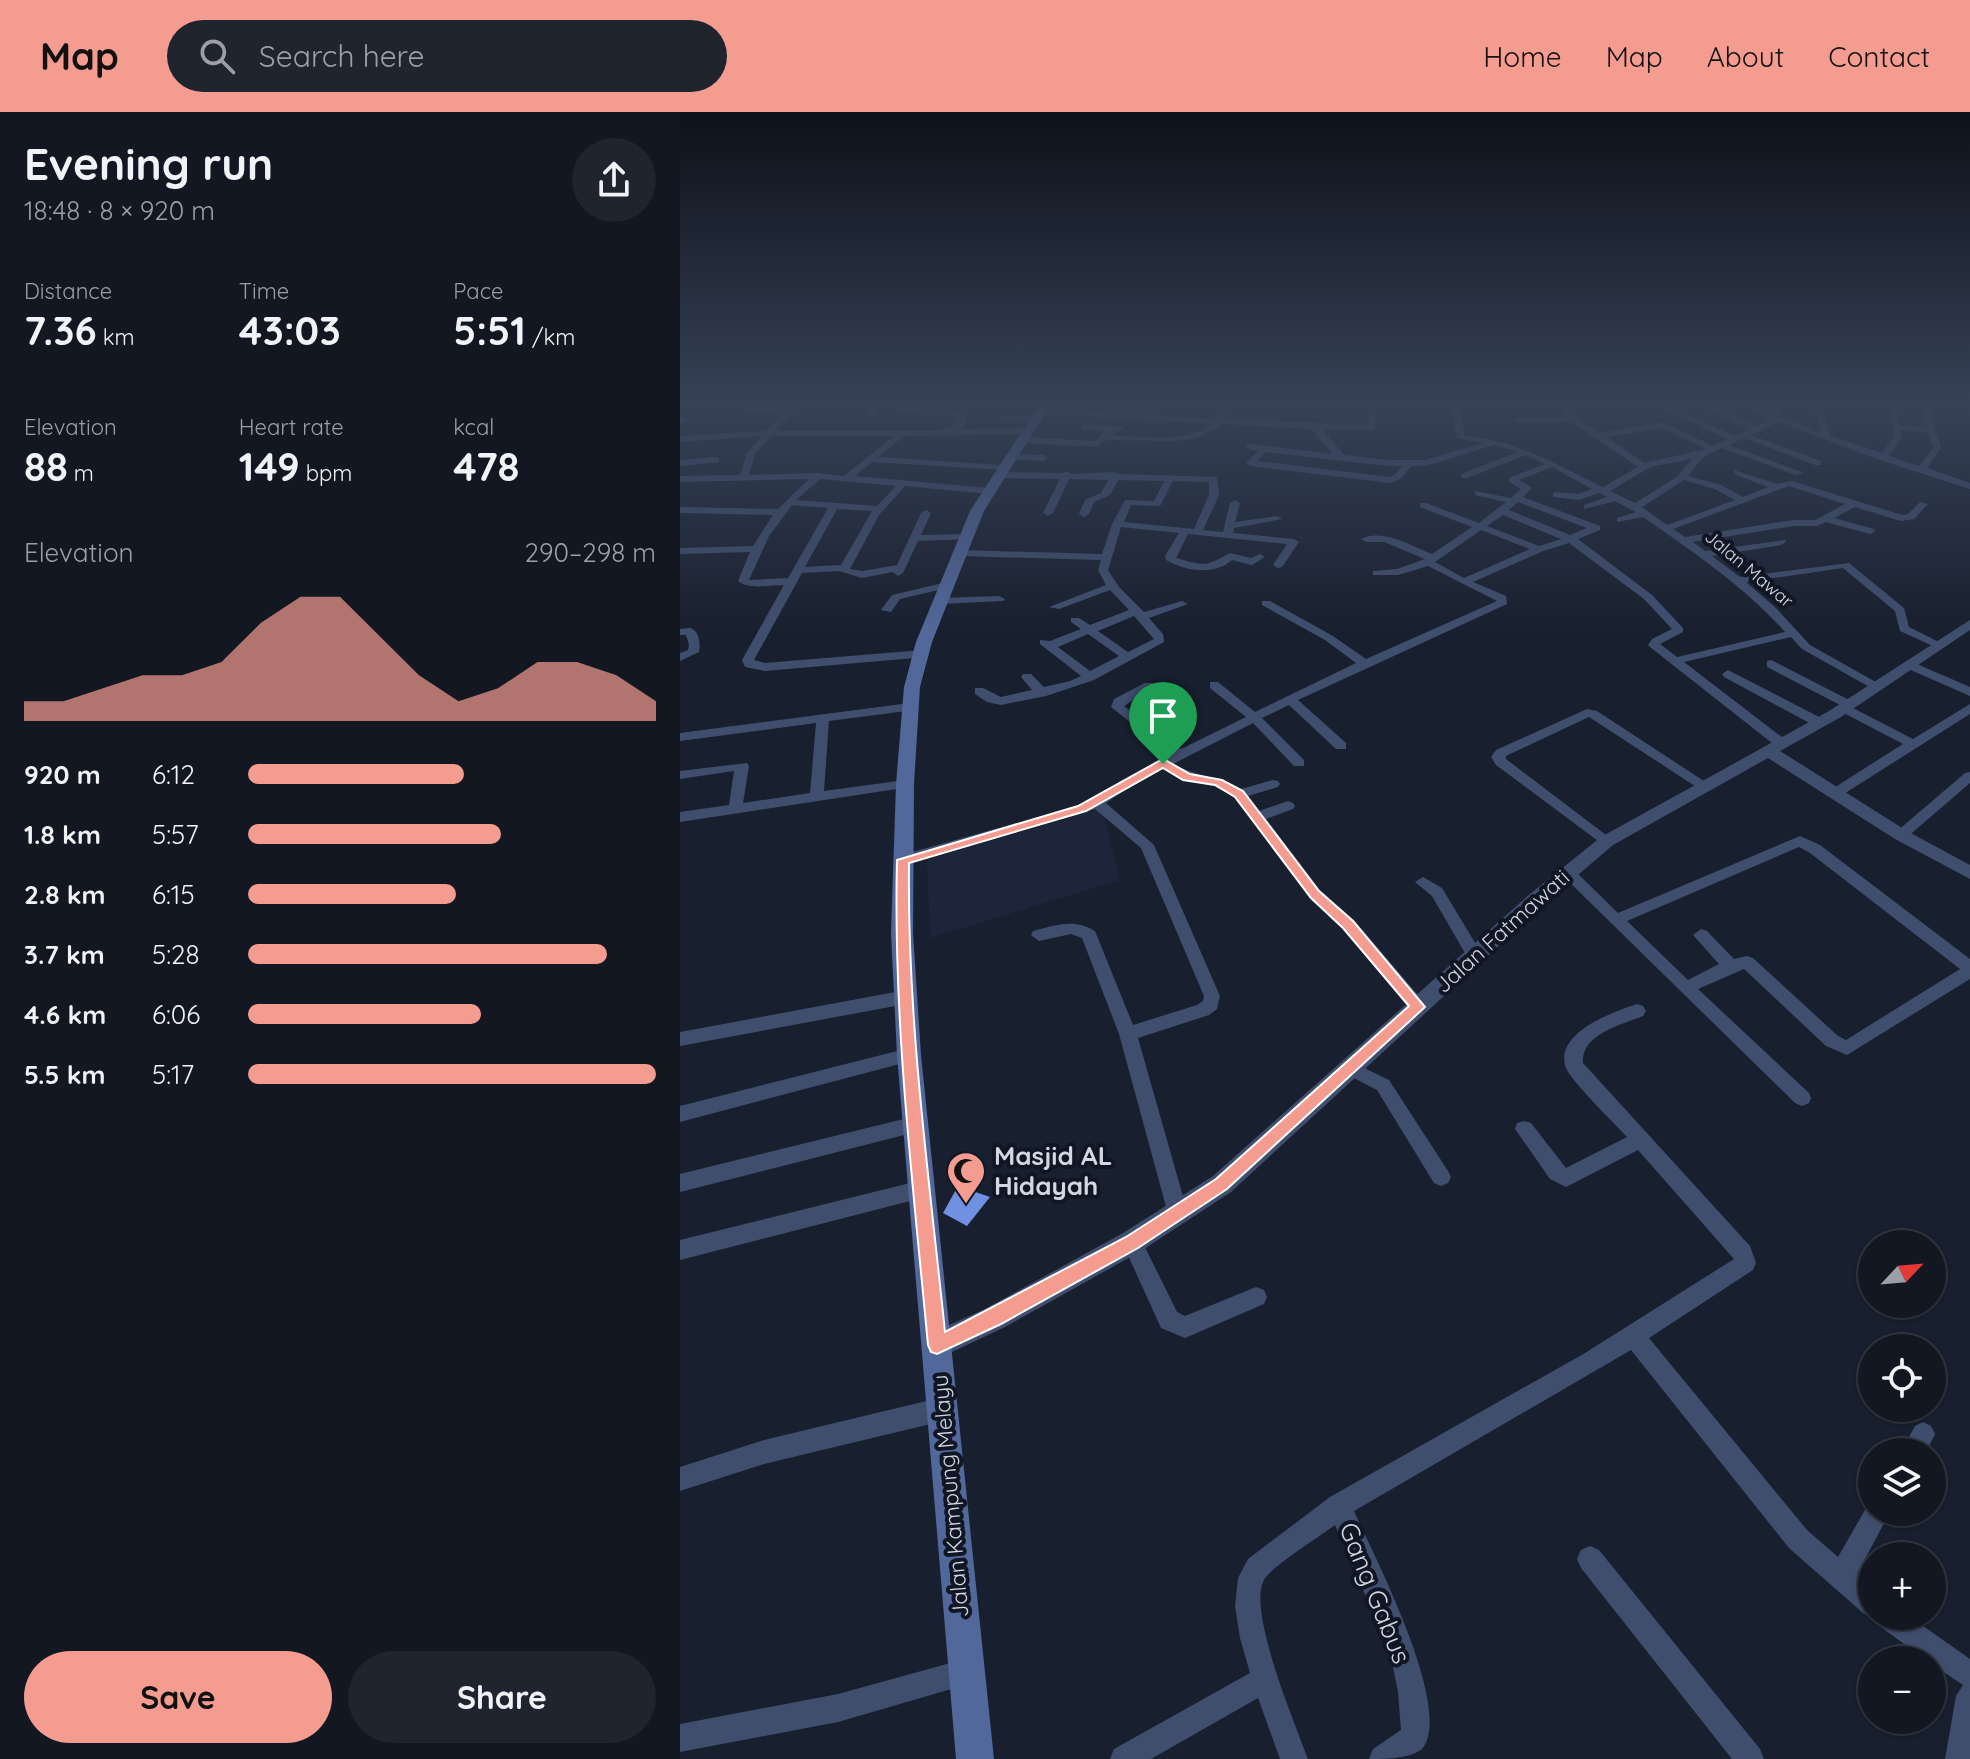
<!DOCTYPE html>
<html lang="en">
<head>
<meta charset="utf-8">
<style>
	body { margin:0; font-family:Quicksand,sans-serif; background:#1f242f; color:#f1f3f6; height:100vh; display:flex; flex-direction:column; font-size:30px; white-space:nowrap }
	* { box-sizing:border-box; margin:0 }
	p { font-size:26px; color:#9c9fa5 }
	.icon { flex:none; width:44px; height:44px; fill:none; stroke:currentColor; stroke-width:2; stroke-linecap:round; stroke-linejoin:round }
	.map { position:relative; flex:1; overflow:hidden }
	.drawer { display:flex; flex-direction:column; background:#121722; width:680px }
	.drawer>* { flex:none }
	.needle { width:52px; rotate:64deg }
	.tools { position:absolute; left:1178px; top:1118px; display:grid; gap:16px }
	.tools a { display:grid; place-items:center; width:88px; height:88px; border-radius:50%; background:#121722; box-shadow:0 2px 6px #0004,0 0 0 2px #313640; font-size:40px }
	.pin { position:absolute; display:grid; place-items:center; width:68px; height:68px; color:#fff; margin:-82px -34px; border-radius:50% 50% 50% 0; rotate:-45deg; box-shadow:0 0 8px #0007 }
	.pin .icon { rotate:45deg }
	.round { display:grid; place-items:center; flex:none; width:84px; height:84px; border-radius:42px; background:#1f242f }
	.overview { display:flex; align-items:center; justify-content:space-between; height:136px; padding:0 24px }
	h1 { font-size:44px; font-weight:800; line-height:60px }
	.metrics { display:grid; grid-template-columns:repeat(3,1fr); gap:12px; height:136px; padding:8px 24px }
	.metrics div { display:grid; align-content:center }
	.metrics b { font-size:40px; font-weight:800 }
	.metrics small { font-size:22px; font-weight:400 }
	.metrics p { font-size:22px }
	.chart { height:224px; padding:16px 24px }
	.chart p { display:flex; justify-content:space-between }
	.chart svg { width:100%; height:144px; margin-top:8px; fill:#f59c90; opacity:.7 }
	.action { display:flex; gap:16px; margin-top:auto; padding:16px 24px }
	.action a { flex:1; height:92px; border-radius:48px; background:#f59c90; color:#111; font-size:32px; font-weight:800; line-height:92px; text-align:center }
	.action a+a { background:#1f242f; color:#f1f3f6 }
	ul { padding:0 24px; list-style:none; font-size:26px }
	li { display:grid; grid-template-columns:128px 96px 1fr; align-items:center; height:60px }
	li i { height:20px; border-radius:10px; background:#f59c90 }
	header { display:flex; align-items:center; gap:48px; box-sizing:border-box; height:112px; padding:0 40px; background:#f59c90; color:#111 }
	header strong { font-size:38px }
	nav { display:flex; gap:44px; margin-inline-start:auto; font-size:28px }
	.search { width:560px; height:72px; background:#1f242f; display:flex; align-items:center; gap:20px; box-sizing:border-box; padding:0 28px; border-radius:44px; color:#9c9fa5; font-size:30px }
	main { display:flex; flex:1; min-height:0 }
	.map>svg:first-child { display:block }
	.built { fill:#1d253a }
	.building { fill:#7091e2 }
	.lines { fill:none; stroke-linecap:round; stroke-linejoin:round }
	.minor { fill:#404e6e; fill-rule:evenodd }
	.tertiary { fill:#404e6e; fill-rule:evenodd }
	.secondary { fill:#52689b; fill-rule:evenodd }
	.route { fill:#f59c90; stroke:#fff; stroke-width:2; fill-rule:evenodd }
	.labels { text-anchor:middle; stroke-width:8; stroke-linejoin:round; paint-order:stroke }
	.far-street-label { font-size:18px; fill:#d2d7e1; stroke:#101624 }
	.street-label { font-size:22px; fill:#d2d7e1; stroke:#101624 }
	.near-poi-label { font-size:26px; font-weight:bold; fill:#d2d7e1; stroke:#101624; text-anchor:start }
	.near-street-label { font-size:26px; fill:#d2d7e1; stroke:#101624 }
</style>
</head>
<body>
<header>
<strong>Map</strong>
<div class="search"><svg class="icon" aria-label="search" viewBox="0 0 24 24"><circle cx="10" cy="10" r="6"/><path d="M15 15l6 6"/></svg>Search here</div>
<nav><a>Home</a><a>Map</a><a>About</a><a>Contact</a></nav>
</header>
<main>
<section class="drawer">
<div class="overview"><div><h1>Evening run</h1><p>18:48 · 8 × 920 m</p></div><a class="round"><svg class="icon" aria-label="share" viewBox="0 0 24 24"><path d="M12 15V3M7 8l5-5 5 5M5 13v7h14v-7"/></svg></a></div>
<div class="metrics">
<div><p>Distance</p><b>7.36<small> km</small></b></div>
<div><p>Time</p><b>43:03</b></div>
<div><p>Pace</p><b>5:51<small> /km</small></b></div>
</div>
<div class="metrics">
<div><p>Elevation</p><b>88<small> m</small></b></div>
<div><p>Heart rate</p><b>149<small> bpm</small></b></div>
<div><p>kcal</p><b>478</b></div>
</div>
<div class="chart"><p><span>Elevation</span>290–298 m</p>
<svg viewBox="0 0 160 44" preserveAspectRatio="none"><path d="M0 44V38L10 38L20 34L30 30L40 30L50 26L60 14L70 6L80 6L90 18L100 30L110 38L120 34L130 26L140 26L150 30L160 38V44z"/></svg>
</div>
<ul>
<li><b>920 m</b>6:12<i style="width:53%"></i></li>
<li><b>1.8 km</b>5:57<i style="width:62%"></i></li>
<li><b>2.8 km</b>6:15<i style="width:51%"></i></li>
<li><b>3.7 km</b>5:28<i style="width:88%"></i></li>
<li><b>4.6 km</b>6:06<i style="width:57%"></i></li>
<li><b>5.5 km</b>5:17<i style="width:100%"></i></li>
</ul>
<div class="action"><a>Save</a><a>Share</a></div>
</section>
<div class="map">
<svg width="1290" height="1647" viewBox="0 0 1290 1647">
	<rect width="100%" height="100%" fill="#181f2e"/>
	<path class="built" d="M422 696 440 768 250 826 247 748Z"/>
	<path class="building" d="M278 1074 310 1085 287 1114 263 1101Z"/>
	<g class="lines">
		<g class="minor">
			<path d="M114 290H122L96 319H258L271 315 280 305 215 299 218 290H226L223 295 288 301 285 311 279 317 347 316 351 319 347 322 224 324 198 345 322 353 327 356 325 358 192 350 175 364 309 376 314 379 309 382 225 374 199 403 170 457 182 459 217 453 241 401 246 398 251 401 241 423 287 422 291 423V427L238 429 223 461 218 464 213 460 182 466 159 459 122 461 74 548 85 551 242 538 248 542 246 545 85 559 65 555 62 548 104 473C90 473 69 478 58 469L70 440 0 442V436L73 434 93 403 0 401V395L98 397 129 367 0 370V364L60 363 67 341 82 324 0 330V324L86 319 105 299 65 301 62 297 110 294ZM91 324H214L164 364 138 361 69 363 75 342ZM140 367 216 374 197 394 116 388ZM112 393 148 396 108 466 69 468 89 424ZM157 397 192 399 161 453 125 455Z"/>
			<path d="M196 290H204L193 304H187Z"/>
			<path d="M304 290 371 291 375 293 371 295 305 294 301 292Z"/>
			<path d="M549 290H557L547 307 687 313 690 296 697 294 694 318H643L664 343 708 348H745L803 331 777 326 770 290H778L785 324C837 328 877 353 923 375L958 355 892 310 838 311 834 308 835 306 887 305 882 290H890L896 305 920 321 983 310 1033 334 1048 327 970 290H980L1055 324 1069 317 1019 293V290H1026L1076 314 1092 307 1054 290H1065L1091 300 1087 290H1095L1101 304 1141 321 1132 290H1140L1151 324 1202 341 1214 324 1209 294 1216 296 1220 313 1247 316 1241 295 1245 293 1249 295 1261 336 1247 356 1290 371V377L1200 348 1099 310 1071 323 1141 349V353H1135L1064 326 1049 333 1124 361 1116 363 1042 336 1023 345 1008 364 1041 373 1063 385 1088 375 1054 362V358L1097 372 1112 369 1222 403 1228 402 1240 390 1248 392 1234 407 1221 409 1175 395 1154 406 1194 417 1195 419 1190 422 1146 410 1137 414H1113L1013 430 1025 439 1105 428 1106 430 1101 433 1032 444 1060 465 1169 451 1224 496 1229 515 1265 533 1255 535 1220 519 1215 499 1163 456 1066 470 1096 496 1130 533 1203 574 1201 577H1193L1122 537 1111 525 1004 550 1107 629V635H1097L970 535 968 533 972 527 992 517 964 487 889 431 863 439 793 470 826 484 827 492 618 588 666 631V637H656L609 593 582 606 624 648V654H614L573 611 493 652C515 664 539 665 561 677L593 668 598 669 600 672 598 675 568 684 579 699 608 689 613 691 615 694 613 697 586 707 640 778 674 808 744 890 747 895 744 900H732L662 816 630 786 554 685 534 674 502 668 483 657 450 674 426 691 474 733 540 884 537 897 529 903 458 926 508 1102 505 1109 498 1111 491 1109 488 1102 439 922 402 826 391 822 359 829 351 823 353 819C375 813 395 806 415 819L453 913 517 893 523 889 524 884 461 736 415 697 223 753 216 748 218 744 397 694 491 642 431 595 434 587 465 571H473L475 574 444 594 501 637 566 605 530 576V570H538L575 600 676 551 645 528 582 493V489H590L653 524 686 547 817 489 748 454 718 463H693V459L717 457 745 447 704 430H686L681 427C702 416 732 434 752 442L792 415 740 395V391H746L799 411 826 390 795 383V379L831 386 841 377 829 370V366L865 352 846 343 787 366H781V362L838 340 814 333 746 354H731L722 366 711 371 570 354 566 351 578 339 567 337V333L570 332 653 342 631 317 542 312 519 325 498 329 426 328 417 335 342 331 338 328 342 325 415 329 425 319 402 317V313L405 312 440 314 444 317 431 323C464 325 504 332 532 312L358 301 361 297 538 307ZM982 316 1026 337 964 351 927 325ZM1221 318 1248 321 1253 336 1239 354 1209 344 1222 324ZM586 340 708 354H722L716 362 710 365 577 349ZM1012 347 997 365 955 391 930 379 970 355ZM872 355 912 377 898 382 876 380 873 381V385L899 388 919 381 927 385 904 393V397L935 389 956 400 937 406V410L963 405C1013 440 1064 474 1105 520L997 545 980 532 1003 520V516L972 483 898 427 920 418V414L843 385 852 376 839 368ZM1004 368 1035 377 1055 388 987 413 962 395ZM1109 374 1165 392 1135 408H1113L1005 425 993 417ZM838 390 907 416 890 423 829 398ZM823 403 881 427 859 434 807 414ZM801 418 850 437 784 466 755 450Z"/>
			<path d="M321 304H356L360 307 356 310 318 308 317 306Z"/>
			<path d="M0 306 6 307 7 309 0 312Z"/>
			<path d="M329 342 364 343 368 346 364 349 326 347V343Z"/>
			<path d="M36 345 39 346V350L0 354V348Z"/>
			<path d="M387 359 391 362 435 360 439 362 537 365 539 383 523 418 543 420 550 391 555 388 560 391 555 410 597 404 602 407 554 416 553 421 614 427 619 430 602 455 598 456 593 453 607 432 508 422 496 446C526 454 524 455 550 441L571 446 580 442 585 445 572 453 552 448C534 464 505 459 486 448L485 444 499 421 441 415 428 458 439 475 464 500 502 489 508 492 469 506 483 522 484 530 414 568 366 584 321 593 307 590 295 582V576H303L321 585 352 578 341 565 343 562H351L364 575 390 569 401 564 360 532V528L370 529 401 517 391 510V506H399L410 513 449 498 430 478 379 497 369 495 426 473 418 458 421 448 280 444 275 441 280 438 422 442 432 412 445 388 474 389 484 369 438 368 430 383 414 390 409 402 404 405 399 402 405 388 421 381 428 368 389 367 373 401 368 404 363 401 380 367 318 366 313 363 318 360 383 361ZM493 369 529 370V383L514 417 444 410 451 393 480 394ZM454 504 474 527 448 540 418 519ZM408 522 439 544 410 559 378 535Z"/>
			<path d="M267 470 272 473 271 475 220 487 211 500 201 498 212 483Z"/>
			<path d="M319 484 325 487 323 489 260 492 254 489 260 486Z"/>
			<path d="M10 516C19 518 21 532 19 540L0 549V541L8 538 9 533 6 523H0V517Z"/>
			<path d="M1091 548 1173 590V596L1233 627 1290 592V602L1159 685H1149L1147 682 1149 679 1223 632 1160 599 1158 596 1160 593 1087 555V549Z"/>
			<path d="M1230 549 1290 575V584L1226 556V550Z"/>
			<path d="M1048 558 1145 608 1146 611 1140 615 1135 614 1044 565 1042 562Z"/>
			<path d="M230 591 236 595 234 598 149 609 144 679 225 668 230 669 232 672 230 675 0 710V700L49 693 54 659 0 667V659L67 651 69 654 63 691 130 681 136 611 0 629V621Z"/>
			<path d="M907 597 917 599 1033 675 1026 679 1021 678 909 605 826 644V647L934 729 927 734 922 732 816 653 811 645 816 638Z"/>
			<path d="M1290 660V671L1226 726H1216L1214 723 1216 720 1285 661Z"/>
			<path d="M1120 724 1140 733 1290 847V867L1167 943 1146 934 1064 857 1018 877 1129 981 1131 986 1129 991 1122 994 1115 991 880 761 883 757H893L938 801ZM1119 735 1130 741 1280 857 1166 928 1158 924 1073 846 1067 844 1054 847 1027 819 1021 817 1013 823 1039 852 1008 868 947 809Z"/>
			<path d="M743 765 762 776 803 844 801 848H789L752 784 735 770Z"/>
			<path d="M226 878 232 880 234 885 232 890 226 892 0 934V920Z"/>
			<path d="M957 892 963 894 966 899 963 904C941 913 901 922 903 951L1070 1134 1076 1151 1073 1158 969 1226 1127 1418 1158 1445 1189 1391 1192 1390V1400H1210L1177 1462 1192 1475V1504H1229L1290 1547V1647H1265L1276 1584 1283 1573 1252 1552V1548H1246L1198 1513 1194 1504 1192 1505 1183 1501 1109 1436 951 1238 674 1399C693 1442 775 1598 742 1637 729 1647 706 1647 689 1647L693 1637 721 1618 718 1580 710 1540 655 1413C636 1427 600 1449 586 1465 563 1491 617 1616 628 1647H600L578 1586 471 1647H430L434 1637 570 1561 560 1526 555 1494 558 1466 568 1447 650 1385 905 1241 1054 1147 958 1038 886 1075 870 1067 835 1017 837 1011 844 1009 851 1011 886 1056 947 1025C935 1012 891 969 886 956 873 921 933 900 957 892Z"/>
			<path d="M229 936 235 938 238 943 235 948 0 1010V994Z"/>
			<path d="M672 950 709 968 768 1059 771 1065 768 1071 761 1074 754 1071 697 978 666 962 663 957 666 952Z"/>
			<path d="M236 1004 243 1006 245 1012 243 1018 236 1020 0 1080V1062Z"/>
			<path d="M242 1068 249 1071 252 1077 249 1083 242 1086 0 1148V1128Z"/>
			<path d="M452 1120 459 1123 497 1200 505 1204 576 1175 584 1178 587 1185 584 1192 505 1226 481 1216 442 1130 445 1123Z"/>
			<path d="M263 1285 271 1289 275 1297 271 1305 263 1309 84 1352 0 1379V1355L84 1328Z"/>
			<path d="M1243 1310 1251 1314 1255 1322 1246 1340H1221L1235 1314Z"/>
			<path d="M910 1434 919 1438 1080 1637 1084 1647H1052L901 1456 897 1447 901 1438Z"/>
			<path d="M285 1547 295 1550 298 1560 295 1570 285 1573 158 1610 0 1640V1612L158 1582Z"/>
		</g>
		<path class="tertiary" d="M1290 508V518L1161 605 1100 639 1227 719 1290 753V767L1215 727 1088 646 933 733 864 792 551 1080 461 1139 325 1215 257 1247 247 1243 243 1233 247 1223 305 1197 443 1121 533 1064 850 782 921 725 1149 599Z"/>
		<path class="secondary" d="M361 290H372L304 399 252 530 240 575 234 672 233 821 241 943 314 1647H276L217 943 211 821 216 672 224 575 236 530 290 399Z"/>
	</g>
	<linearGradient id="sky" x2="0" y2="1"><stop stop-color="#0d1119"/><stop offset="0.56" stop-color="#374257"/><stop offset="1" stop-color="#374257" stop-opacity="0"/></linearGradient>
	<rect width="1290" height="520" fill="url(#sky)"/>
	<path class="route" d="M479 649H487L510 662 542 668 563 679 639 779 673 809 745 895 547 1077 458 1136 321 1212 257 1242 251 1240 248 1233C233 1072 213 910 217 748L398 694ZM483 656 503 668 535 673 555 685 631 786 663 816 729 894 536 1067 446 1125 265 1220C249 1064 227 908 229 751L406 699Z"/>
	<defs>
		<g id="mosque-pin" transform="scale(2)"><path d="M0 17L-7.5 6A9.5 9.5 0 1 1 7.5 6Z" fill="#f59c90" stroke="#101624"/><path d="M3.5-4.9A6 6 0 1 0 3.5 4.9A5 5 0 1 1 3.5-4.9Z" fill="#111"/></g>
	</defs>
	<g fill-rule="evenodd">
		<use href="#mosque-pin" x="286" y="1059"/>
	</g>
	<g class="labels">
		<g class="far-street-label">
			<text transform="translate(1069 457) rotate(40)" y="6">Jalan Mawar</text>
		</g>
		<g class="street-label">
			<text transform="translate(822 819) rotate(-42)" y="8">Jalan Fatmawati</text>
			<text transform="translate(270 1384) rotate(-95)" y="8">Jalan Kampung Melayu</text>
		</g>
		<g class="near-poi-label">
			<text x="314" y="1053">Masjid AL<tspan x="314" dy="30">Hidayah</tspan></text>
		</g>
		<g class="near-street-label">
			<text transform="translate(695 1481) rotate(68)" y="9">Gang Gabus</text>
		</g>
	</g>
</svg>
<div class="tools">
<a><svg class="needle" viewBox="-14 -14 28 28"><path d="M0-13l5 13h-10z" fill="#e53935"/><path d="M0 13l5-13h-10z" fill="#9c9fa5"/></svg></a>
<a><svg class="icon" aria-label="locate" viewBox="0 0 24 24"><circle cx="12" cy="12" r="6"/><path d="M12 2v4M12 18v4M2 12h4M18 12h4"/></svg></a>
<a><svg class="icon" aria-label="layers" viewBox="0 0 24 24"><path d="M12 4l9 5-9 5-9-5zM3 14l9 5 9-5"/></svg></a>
<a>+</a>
<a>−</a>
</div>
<div class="pin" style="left:483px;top:652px;background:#1e9e55"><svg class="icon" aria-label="arrive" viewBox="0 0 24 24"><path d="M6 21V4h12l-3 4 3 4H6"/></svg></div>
</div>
</main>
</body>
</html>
